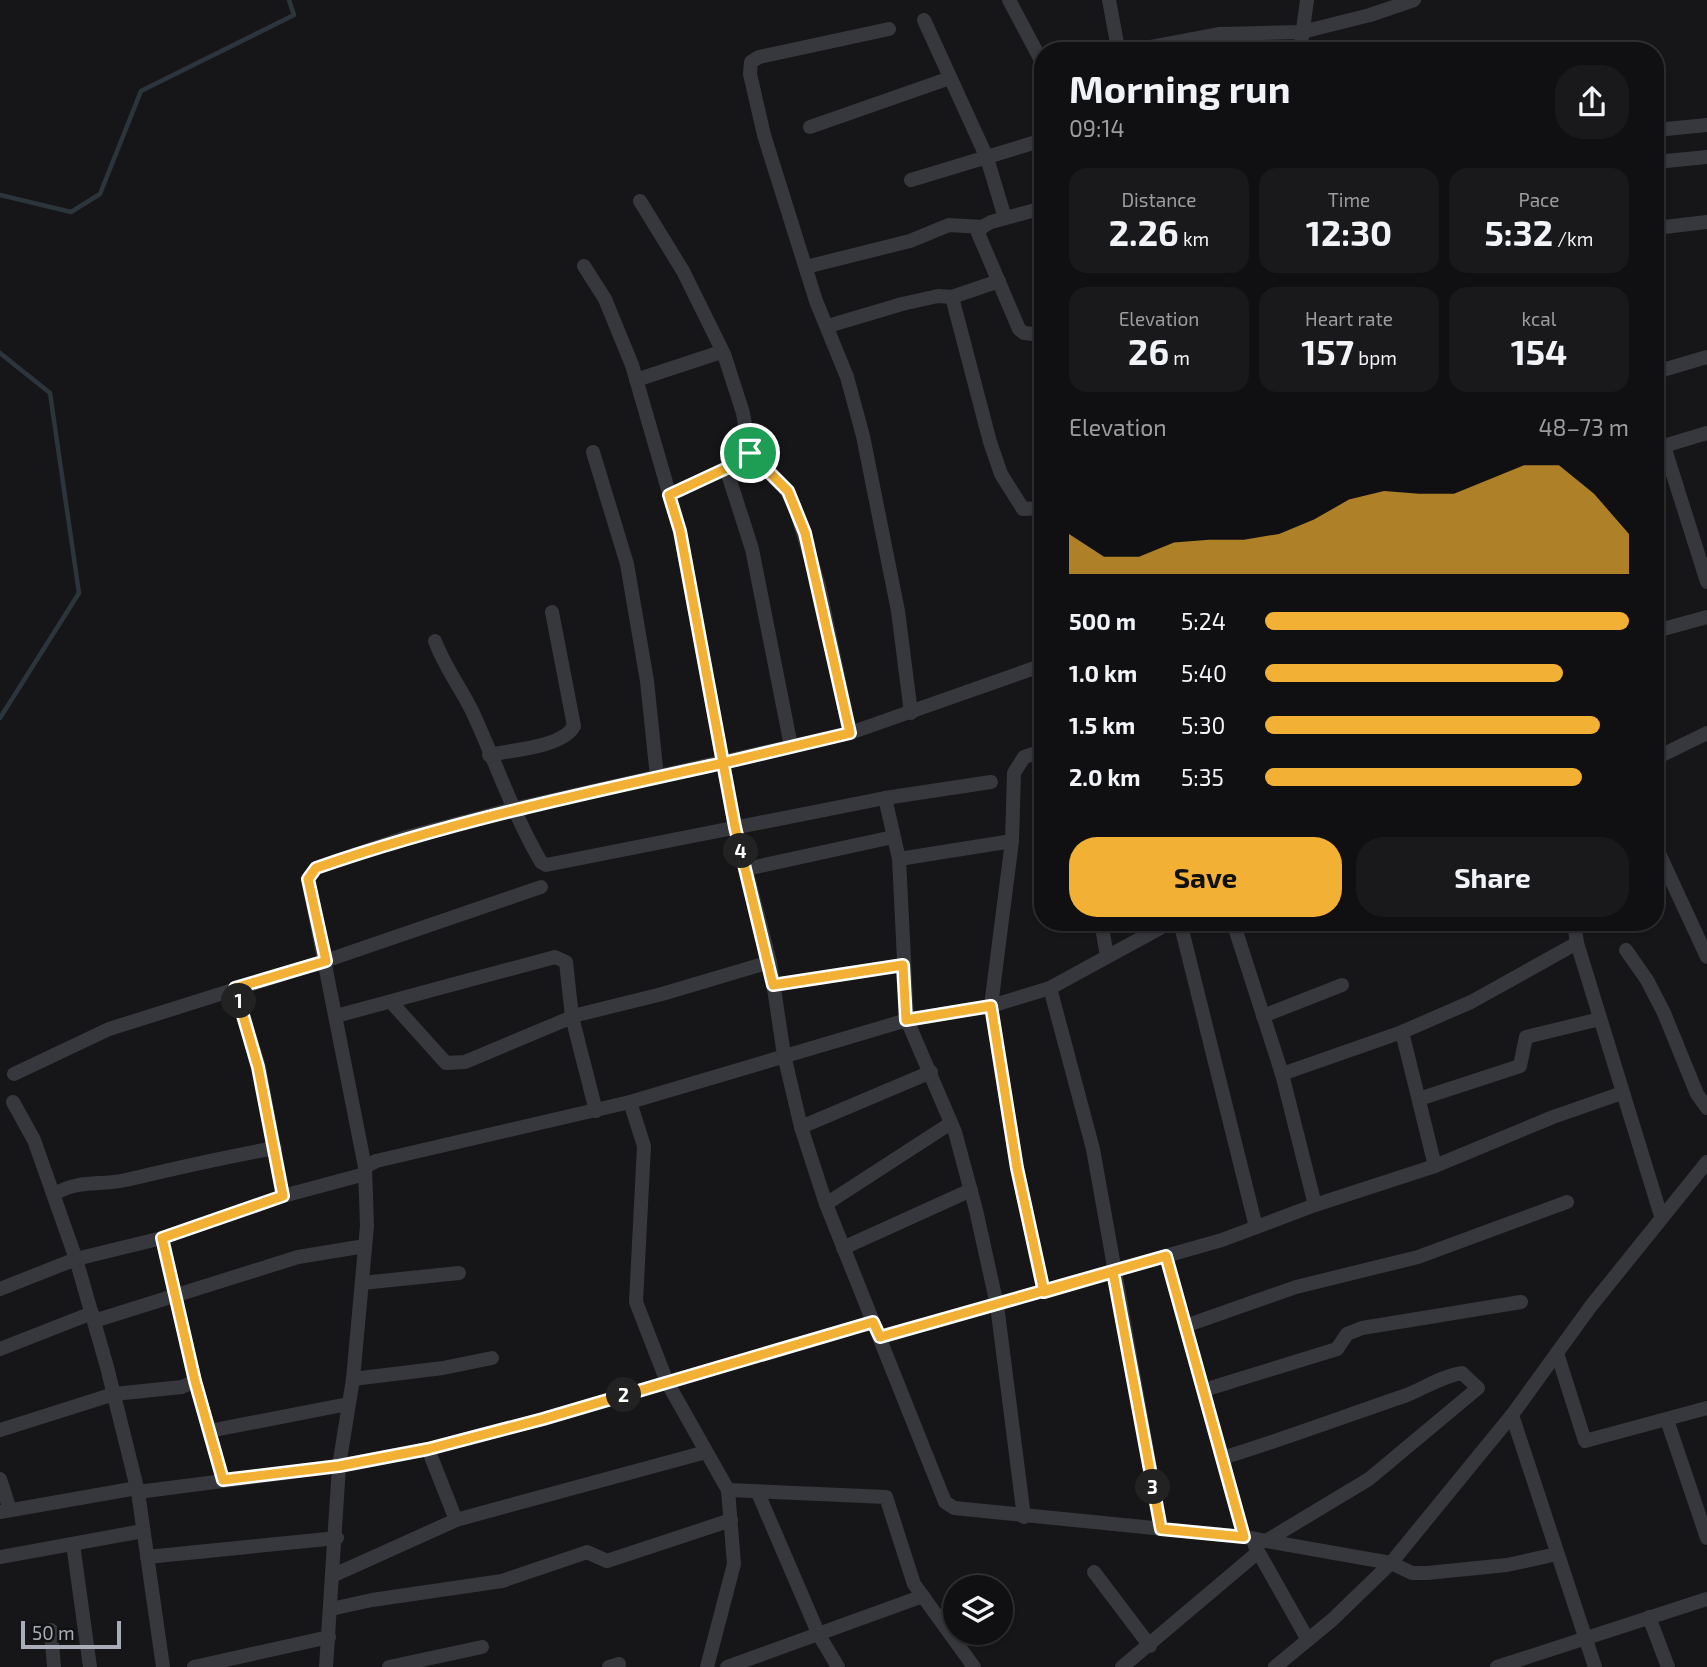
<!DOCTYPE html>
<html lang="en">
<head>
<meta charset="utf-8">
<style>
	body { margin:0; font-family:"Exo 2",sans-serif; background:#19191b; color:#f1f3f6; height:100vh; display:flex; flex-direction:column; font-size:26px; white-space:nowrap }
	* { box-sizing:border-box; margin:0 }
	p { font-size:23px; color:#9c9d9f }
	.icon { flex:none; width:38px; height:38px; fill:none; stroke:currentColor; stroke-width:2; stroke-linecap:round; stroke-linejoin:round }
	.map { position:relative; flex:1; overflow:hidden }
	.sheet { position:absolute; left:1034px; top:42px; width:630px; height:889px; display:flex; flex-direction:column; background:#101012; border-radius:28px; box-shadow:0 2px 5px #0004,0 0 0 2px #303032 }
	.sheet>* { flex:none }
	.controls { position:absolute; left:943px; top:1575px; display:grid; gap:14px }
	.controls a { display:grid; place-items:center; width:70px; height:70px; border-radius:50%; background:#101012; box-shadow:0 2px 5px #0004,0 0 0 2px #303032; font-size:35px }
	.scale { position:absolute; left:21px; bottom:18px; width:100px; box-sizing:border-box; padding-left:7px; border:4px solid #a8adb8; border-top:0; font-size:19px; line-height:24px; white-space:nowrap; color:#a8adb8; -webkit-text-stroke:5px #111113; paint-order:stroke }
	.pin { position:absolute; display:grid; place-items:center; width:60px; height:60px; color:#fff; margin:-30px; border:4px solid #fff; border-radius:50%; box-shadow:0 2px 7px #0007 }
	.km { position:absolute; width:35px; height:35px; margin:-18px; border-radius:50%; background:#222; color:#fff; font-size:19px; line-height:35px; text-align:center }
	.round { display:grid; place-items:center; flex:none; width:74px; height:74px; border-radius:28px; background:#19191b }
	.headline { display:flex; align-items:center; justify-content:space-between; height:119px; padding:0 35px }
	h1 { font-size:38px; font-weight:700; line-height:52px }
	.metrics { display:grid; grid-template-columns:repeat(3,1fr); gap:10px; height:119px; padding:7px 35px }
	.metrics div { display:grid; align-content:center; border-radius:18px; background:#19191b; text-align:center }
	.metrics b { font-size:35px; font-weight:700 }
	.metrics small { font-size:19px; font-weight:400 }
	.metrics p { font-size:19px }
	.chart { height:196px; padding:14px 35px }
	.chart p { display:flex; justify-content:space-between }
	.chart svg { width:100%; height:126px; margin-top:7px; fill:#f2b134; opacity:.7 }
	.primary-button { display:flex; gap:14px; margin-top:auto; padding:14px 35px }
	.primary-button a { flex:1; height:80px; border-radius:28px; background:#f2b134; color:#111; font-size:28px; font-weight:700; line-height:80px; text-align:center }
	.primary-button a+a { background:#19191b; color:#f1f3f6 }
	ul { padding:0 35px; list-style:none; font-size:23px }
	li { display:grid; grid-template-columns:112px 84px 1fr; align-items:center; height:52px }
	li i { height:18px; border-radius:9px; background:#f2b134 }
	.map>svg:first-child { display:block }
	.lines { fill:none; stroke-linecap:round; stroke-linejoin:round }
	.stream { stroke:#2c353c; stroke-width:4.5 }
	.street { stroke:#37383d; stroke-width:14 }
	.route-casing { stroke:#fff; stroke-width:14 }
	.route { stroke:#f2b134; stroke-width:9 }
</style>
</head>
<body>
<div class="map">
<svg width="1707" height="1667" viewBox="0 0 1707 1667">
	<rect width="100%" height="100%" fill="#161618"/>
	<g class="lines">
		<g class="stream">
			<path d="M0 195 71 212 100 194 141 91 294 15 289 0"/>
			<path d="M0 353 50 393 79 593 0 718"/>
		</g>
		<g class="street">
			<path d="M1009 0 1043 64"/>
			<path d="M1109 0 1117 43 1123 51"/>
			<path d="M924 20 987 158 1005 218"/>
			<path d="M889 29 759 57 751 62 750 74 764 135 816 301 847 377 863 436 898 611 911 713"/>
			<path d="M1130 51 1220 34 1302 32 1370 15 1414 0"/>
			<path d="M1300 51 1307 0"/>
			<path d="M810 127 950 78"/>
			<path d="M1656 130 1707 125"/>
			<path d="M1656 162 1707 157"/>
			<path d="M911 180 1043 140"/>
			<path d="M640 201 683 271 724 354 743 413 750 453 787 491 796 510 819 586 850 733"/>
			<path d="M982 227 978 233 1019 329 1024 333 1043 335"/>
			<path d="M1656 228 1707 222"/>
			<path d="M584 266 605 299 632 365 680 531 735 827 770 962 784 1055 801 1127 826 1204 945 1502 954 1508 1244 1537 1391 1563 1412 1573H1427L1507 1565 1557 1554"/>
			<path d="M806 267 910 241 949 225 982 227 991 222 1043 208"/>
			<path d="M952 297 990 442 1001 474 1023 509 1043 508"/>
			<path d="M828 326 902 304 938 296 952 297 999 281"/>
			<path d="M1656 372 1707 357"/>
			<path d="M636 380 721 352"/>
			<path d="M1664 446 1707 582"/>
			<path d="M1657 448 1707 433"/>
			<path d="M593 452 627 564 647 681 657 777"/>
			<path d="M726 468 752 549 791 746"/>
			<path d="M669 495 742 461 750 453"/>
			<path d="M1656 631 1707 617"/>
			<path d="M435 641C445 668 461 688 473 713 496 763 513 814 541 862L546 865 885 798 991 782"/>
			<path d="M1043 751 1024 757 1014 773 1012 841 991 1006 1017 1168 1044 1292"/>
			<path d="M489 755C512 750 563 747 574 726L552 612"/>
			<path d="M1656 758 1707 733"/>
			<path d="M885 798 899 859 907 1020 955 1132 976 1210 997 1305 1024 1517"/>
			<path d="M1656 847 1707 957"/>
			<path d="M899 859 1012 841"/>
			<path d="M746 869 893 837"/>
			<path d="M1101 922 1107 956"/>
			<path d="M1180 922 1256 1227"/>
			<path d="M1233 922 1282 1074 1315 1205"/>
			<path d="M1574 922 1577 943 1661 1216"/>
			<path d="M1626 950 1647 980 1664 1013 1697 1094 1707 1108"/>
			<path d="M773 985 903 965"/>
			<path d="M235 988 259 1067 283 1196"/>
			<path d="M1050 988 1093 1149 1161 1529"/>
			<path d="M391 1002 446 1063 465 1062 577 1015 662 994 770 962"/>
			<path d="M336 1016 555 957 566 962 572 1017 596 1111"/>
			<path d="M1263 1016 1342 985"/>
			<path d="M1402 1032 1435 1166"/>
			<path d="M14 1074 109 1029 325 961 541 887"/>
			<path d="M1282 1074 1402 1032 1471 1002 1577 943"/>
			<path d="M1419 1099 1520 1066 1526 1037 1600 1019"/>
			<path d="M13 1102 34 1140 76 1259 107 1367 138 1492 163 1667"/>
			<path d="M630 1102 644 1146 636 1302 667 1382 728 1490 734 1564 707 1667"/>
			<path d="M801 1127 931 1072"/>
			<path d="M365 1167 308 879 316 868 407 837 513 809 850 733 1043 665"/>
			<path d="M54 1194C81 1179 98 1186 126 1180 176 1168 225 1157 275 1148"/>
			<path d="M826 1204 951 1123"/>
			<path d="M162 1238 195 1381 223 1480"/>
			<path d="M843 1248 971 1190"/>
			<path d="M1166 1256 1244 1537"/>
			<path d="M362 1283 459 1273"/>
			<path d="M0 1289 76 1259 162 1238 283 1196 365 1174"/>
			<path d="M94 1321 298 1257 365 1246"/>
			<path d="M1185 1326 1296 1287 1418 1257 1567 1202"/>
			<path d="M880 1337 1222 1240 1315 1205 1435 1166 1553 1117 1622 1093"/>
			<path d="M0 1349 92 1313"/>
			<path d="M1557 1353 1585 1441 1707 1408"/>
			<path d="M353 1379 443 1368 492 1358"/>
			<path d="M1204 1390 1337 1349 1347 1334 1362 1328 1521 1302"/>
			<path d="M1512 1415 1595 1667"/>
			<path d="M1667 1420 1707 1538"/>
			<path d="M0 1430 114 1394 182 1387 195 1381"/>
			<path d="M209 1431 348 1404"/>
			<path d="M428 1449 456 1520"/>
			<path d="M1222 1458C1285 1439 1345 1416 1407 1395 1425 1388 1442 1376 1462 1373L1478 1388 1369 1479 1266 1541"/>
			<path d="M0 1479 10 1510"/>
			<path d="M728 1490 886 1497 914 1584 974 1667"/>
			<path d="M138 1492 339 1466 428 1449 543 1419 873 1322"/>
			<path d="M758 1493 819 1635 838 1667"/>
			<path d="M0 1512 137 1488"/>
			<path d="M73 1544 90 1667"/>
			<path d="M1255 1546 1308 1640"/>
			<path d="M0 1557 143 1531"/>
			<path d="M147 1557 337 1538"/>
			<path d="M1094 1572 1150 1646"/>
			<path d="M334 1575 456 1520 706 1452"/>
			<path d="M331 1609 372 1600 502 1581 587 1552 607 1561 731 1520"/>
			<path d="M1649 1617 1668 1667"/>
			<path d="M51 1630 54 1667"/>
			<path d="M194 1667 329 1637"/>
			<path d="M326 1667 339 1466 353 1379 367 1226 365 1167 376 1161 630 1102 907 1020 991 1006 1050 988 1171 922"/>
			<path d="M389 1667 482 1647"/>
			<path d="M609 1667 619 1664"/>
			<path d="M727 1667 923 1596"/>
			<path d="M1122 1667 1257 1553"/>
			<path d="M1275 1667 1332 1620 1391 1563 1512 1415 1591 1306 1707 1162"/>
			<path d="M1497 1667 1707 1599"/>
		</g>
	</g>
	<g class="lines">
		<g class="route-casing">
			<path id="route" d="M750 453 742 461 669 495 680 531 723 763C585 793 449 822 316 868L308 879 326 961 235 988 258 1067 283 1196 162 1238 195 1381 223 1480 339 1466 428 1449 543 1419 873 1322 880 1337 1166 1256 1244 1537 1161 1529 1113 1272 1044 1292 1017 1168 991 1006 906 1020 903 965 773 985 735 827 723 763 850 733 805 533 788 491 750 453"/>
		</g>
		<use href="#route" class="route"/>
	</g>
</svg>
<div class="controls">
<a><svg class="icon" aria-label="layers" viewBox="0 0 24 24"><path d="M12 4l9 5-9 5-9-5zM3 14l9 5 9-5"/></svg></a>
</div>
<div class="scale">50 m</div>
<div class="pin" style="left:750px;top:453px;background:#1e9e55"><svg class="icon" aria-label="arrive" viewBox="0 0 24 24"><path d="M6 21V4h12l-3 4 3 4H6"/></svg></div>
<b class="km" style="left:239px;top:1001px">1</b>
<b class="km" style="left:624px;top:1395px">2</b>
<b class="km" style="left:1153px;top:1487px">3</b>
<b class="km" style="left:741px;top:851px">4</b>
<section class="sheet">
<div class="headline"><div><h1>Morning run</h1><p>09:14</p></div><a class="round"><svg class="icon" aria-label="share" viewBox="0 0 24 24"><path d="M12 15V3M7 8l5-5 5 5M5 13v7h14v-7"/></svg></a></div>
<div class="metrics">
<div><p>Distance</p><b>2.26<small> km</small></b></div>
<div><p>Time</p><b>12:30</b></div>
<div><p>Pace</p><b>5:32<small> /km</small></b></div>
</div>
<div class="metrics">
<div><p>Elevation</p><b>26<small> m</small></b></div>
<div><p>Heart rate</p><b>157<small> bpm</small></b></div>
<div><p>kcal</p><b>154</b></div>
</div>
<div class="chart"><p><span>Elevation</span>48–73 m</p>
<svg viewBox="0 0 160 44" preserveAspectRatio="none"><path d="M0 44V30L10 38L20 38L30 33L40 32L50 32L60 30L70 25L80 18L90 15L100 16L110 16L120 11L130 6L140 6L150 16L160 30V44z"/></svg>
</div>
<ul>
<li><b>500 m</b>5:24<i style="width:100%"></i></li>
<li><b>1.0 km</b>5:40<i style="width:82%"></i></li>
<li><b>1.5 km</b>5:30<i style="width:92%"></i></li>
<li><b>2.0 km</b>5:35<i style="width:87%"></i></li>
</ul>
<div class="primary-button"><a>Save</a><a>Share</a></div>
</section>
</div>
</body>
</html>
